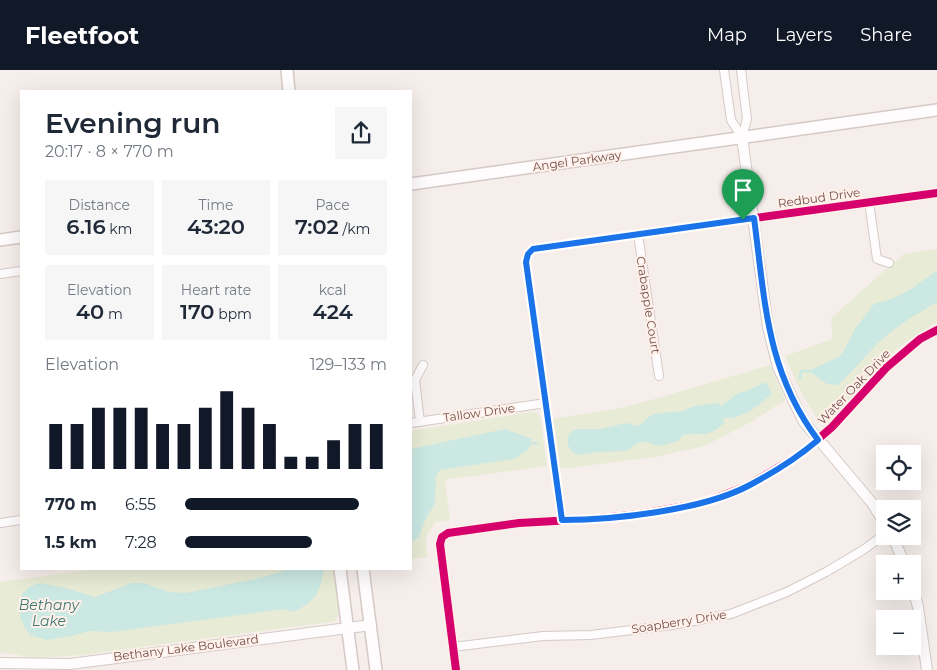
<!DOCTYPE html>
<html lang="en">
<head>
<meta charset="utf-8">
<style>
	body { margin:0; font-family:Montserrat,sans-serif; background:#f6f6f7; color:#1f2937; height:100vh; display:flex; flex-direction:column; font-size:19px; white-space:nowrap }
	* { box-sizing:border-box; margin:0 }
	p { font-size:16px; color:#747a83 }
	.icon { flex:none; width:28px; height:28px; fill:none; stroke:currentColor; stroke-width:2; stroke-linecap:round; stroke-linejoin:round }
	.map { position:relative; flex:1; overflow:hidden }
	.sheet { position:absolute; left:20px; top:20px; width:392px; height:480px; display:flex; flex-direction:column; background:#fff; border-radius:0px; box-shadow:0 5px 20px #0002 }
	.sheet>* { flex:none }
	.fabs { position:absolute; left:876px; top:375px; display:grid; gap:10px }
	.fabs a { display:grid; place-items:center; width:45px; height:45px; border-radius:0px; background:#fff; box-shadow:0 5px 20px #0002; font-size:25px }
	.pin { position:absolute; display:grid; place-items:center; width:42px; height:42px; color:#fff; margin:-51px -21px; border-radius:50% 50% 50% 0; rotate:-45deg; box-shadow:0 0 5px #0007 }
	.pin .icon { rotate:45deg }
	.round { display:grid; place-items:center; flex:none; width:52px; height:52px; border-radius:0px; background:#f6f6f7 }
	.headline { display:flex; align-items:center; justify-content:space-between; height:85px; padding:0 25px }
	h1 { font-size:28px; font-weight:600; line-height:38px }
	.metrics { display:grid; grid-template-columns:repeat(3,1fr); gap:8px; height:85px; padding:5px 25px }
	.metrics div { display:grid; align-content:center; border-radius:0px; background:#f6f6f7; text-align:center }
	.metrics b { font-size:21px; font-weight:600 }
	.metrics small { font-size:14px; font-weight:400 }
	.metrics p { font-size:14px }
	.chart { height:140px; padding:10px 25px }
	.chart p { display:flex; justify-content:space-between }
	.chart svg { width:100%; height:90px; margin-top:5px; stroke:#111827; stroke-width:6 }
	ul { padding:0 25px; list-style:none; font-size:16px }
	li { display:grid; grid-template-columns:80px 60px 1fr; align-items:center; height:38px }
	li i { height:12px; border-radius:6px; background:#111827 }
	header { display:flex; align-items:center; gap:30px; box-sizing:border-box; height:70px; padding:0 25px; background:#111827; color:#fff }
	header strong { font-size:24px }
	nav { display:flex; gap:28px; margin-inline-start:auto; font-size:18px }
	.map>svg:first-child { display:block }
	.green { fill:#e8ebd5 }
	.water { fill:#cbe8e3 }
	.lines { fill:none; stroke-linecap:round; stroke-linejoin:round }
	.stream { stroke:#cbe8e3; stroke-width:2.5 }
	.minor-casing { stroke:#d4cac7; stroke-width:10 }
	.tertiary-casing { stroke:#d4cac7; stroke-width:12 }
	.secondary-casing { stroke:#d5c9c6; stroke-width:14 }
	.minor { stroke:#fefcfc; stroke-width:8 }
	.tertiary { stroke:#fefcfc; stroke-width:10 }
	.secondary { stroke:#fefcfc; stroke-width:11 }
	.cycleway-casing { stroke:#fff1ea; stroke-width:11 }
	.cycleway { stroke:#d6006c; stroke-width:8 }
	.route-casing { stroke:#fff; stroke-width:10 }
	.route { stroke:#1a73e8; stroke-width:6 }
	.labels { text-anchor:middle; stroke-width:4; stroke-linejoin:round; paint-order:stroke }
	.street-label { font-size:12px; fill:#734f4a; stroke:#fff1ea }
	.water-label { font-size:14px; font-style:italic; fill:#3e7873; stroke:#fff1ea }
</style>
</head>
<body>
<header>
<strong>Fleetfoot</strong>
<nav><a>Map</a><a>Layers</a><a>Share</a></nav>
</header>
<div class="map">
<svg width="937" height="600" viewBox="0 0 937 600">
	<rect width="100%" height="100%" fill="#f6eeea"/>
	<g class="green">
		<path d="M937 179V252L908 270 892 283 876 297 851 328 827 352 818 350 802 324 785 286 833 269 831 248 904 184Z"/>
		<path d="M770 295 785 330 751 352 704 376 655 387 560 399 553 349 621 338 662 327Z"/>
		<path d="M532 342 537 343 540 346 547 396 449 409 445 413 450 450 436 452C424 466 425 470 428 487L411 489V361Z"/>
		<path d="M96 499H333L339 544 335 551 330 552 82 585 35 588 0 582V512Z"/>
	</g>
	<g class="water">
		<path d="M937 201V232C915 245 894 257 876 275 863 289 852 302 838 315L827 314 809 301 838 287 843 282 855 259 874 234 892 229 908 221Z"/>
		<path d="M766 312 772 324C759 335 741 351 723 348L724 353C707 369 703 362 683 365L678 371 659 376 646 372H640L626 381 597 382 580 385 572 382 568 375V366L574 360 578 359H600L626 353 638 356 653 344 682 341 695 336 718 333 721 336 738 323 747 321Z"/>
		<path d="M505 359 532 369 528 380 514 389 440 400 436 406 435 434 426 448 419 467 411 472V379Z"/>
		<path d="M289 499H324C319 525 317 529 294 542L284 539 112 562 89 561 71 566 47 570 30 565 24 556 20 546V535L22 524 31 516 40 513 65 518 95 527 132 513H144L169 522 186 523 264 507Z"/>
	</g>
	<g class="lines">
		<g class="stream">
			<path d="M800 308 801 301H812"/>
			<path d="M527 374 537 373"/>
		</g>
		<g class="minor-casing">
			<g id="minor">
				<path d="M724 0 731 50 742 67"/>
				<path d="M741 0 747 49 742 67"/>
				<path d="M869 132 877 189 889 193"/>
				<path d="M638 164 659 306"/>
				<path d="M0 204 21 201"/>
				<path d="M420 352 415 310 423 295"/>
				<path d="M411 353 546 333"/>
				<path d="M562 450 526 192 527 184 533 179 581 172 937 123"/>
				<path d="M0 453 21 450"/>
				<path d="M453 577 543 566 591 565 672 555 731 544 787 522 826 502 863 480 885 464"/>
				<path d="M456 600 440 474 442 467 448 463 519 453 591 449 640 444 703 433 747 416 801 384 832 357 886 298 920 269 937 260"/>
			</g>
		</g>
		<g class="tertiary-casing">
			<g id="tertiary">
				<path d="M742 67 768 257 778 297 794 332 804 352 872 433 885 454"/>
				<path d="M892 466 905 494"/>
				<path d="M912 515 918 537 927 600"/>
				<path d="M0 593 70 594 371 555"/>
			</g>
		</g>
		<g class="secondary-casing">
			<g id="secondary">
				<path d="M287 0 289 21"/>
				<path d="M411 114 937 40"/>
				<path d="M0 170 21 167"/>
				<path d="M340 499 353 600"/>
				<path d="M363 499 376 600"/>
			</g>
		</g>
		<use href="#minor" class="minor"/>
		<use href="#tertiary" class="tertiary"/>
		<use href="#secondary" class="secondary"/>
		<g class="cycleway-casing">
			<g id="cycleway">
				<path d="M562 450 526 192 527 184 533 179 581 172 937 123"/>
				<path d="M456 600 440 474 442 467 448 463 519 453 591 449 640 444 703 433 747 416 801 384 832 357 886 298 920 269 937 260"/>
			</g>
		</g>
		<use href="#cycleway" class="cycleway"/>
	</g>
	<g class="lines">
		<g class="route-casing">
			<path id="route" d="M754 148C765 230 766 301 818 370 797 388 773 403 748 416 702 440 615 450 562 450L526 192 528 184 533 179Z"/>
		</g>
		<use href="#route" class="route"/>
	</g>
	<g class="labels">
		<g class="street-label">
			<text transform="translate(577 91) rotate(-8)" y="4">Angel Parkway</text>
			<text transform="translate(819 128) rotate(-8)" y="4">Redbud Drive</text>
			<text transform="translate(648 235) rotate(81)" y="4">Crabapple Court</text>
			<text transform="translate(854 317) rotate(-46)" y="4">Water Oak Drive</text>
			<text transform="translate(479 343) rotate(-8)" y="4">Tallow Drive</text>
			<text transform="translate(679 552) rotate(-9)" y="4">Soapberry Drive</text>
			<text transform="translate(186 578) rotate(-7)" y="4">Bethany Lake Boulevard</text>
		</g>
		<g class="water-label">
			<text x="49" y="540">Bethany<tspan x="49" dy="16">Lake</tspan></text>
		</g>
	</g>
</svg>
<div class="fabs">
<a><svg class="icon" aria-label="locate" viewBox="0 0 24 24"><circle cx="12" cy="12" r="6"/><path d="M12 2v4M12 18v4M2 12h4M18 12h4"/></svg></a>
<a><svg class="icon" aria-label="layers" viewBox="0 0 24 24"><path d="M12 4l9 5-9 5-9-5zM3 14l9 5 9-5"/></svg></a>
<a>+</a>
<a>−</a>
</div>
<div class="pin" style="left:743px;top:150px;background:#1e9e55"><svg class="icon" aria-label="arrive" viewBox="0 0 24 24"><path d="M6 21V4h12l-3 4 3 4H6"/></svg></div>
<section class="sheet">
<div class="headline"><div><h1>Evening run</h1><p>20:17 · 8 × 770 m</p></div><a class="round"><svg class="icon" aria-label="share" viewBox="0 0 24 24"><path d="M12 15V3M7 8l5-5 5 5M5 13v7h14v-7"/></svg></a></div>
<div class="metrics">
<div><p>Distance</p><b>6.16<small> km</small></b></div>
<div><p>Time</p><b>43:20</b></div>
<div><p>Pace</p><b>7:02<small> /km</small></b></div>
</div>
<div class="metrics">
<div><p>Elevation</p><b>40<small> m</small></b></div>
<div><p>Heart rate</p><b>170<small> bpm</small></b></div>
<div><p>kcal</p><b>424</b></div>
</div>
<div class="chart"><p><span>Elevation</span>129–133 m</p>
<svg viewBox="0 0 160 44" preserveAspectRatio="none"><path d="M5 44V22M15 44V22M25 44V14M35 44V14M45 44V14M55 44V22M65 44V22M75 44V14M85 44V6M95 44V14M105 44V22M115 44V38M125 44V38M135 44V30M145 44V22M155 44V22"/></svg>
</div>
<ul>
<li><b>770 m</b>6:55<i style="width:86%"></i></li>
<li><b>1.5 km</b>7:28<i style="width:63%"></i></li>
</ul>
</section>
</div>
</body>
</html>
